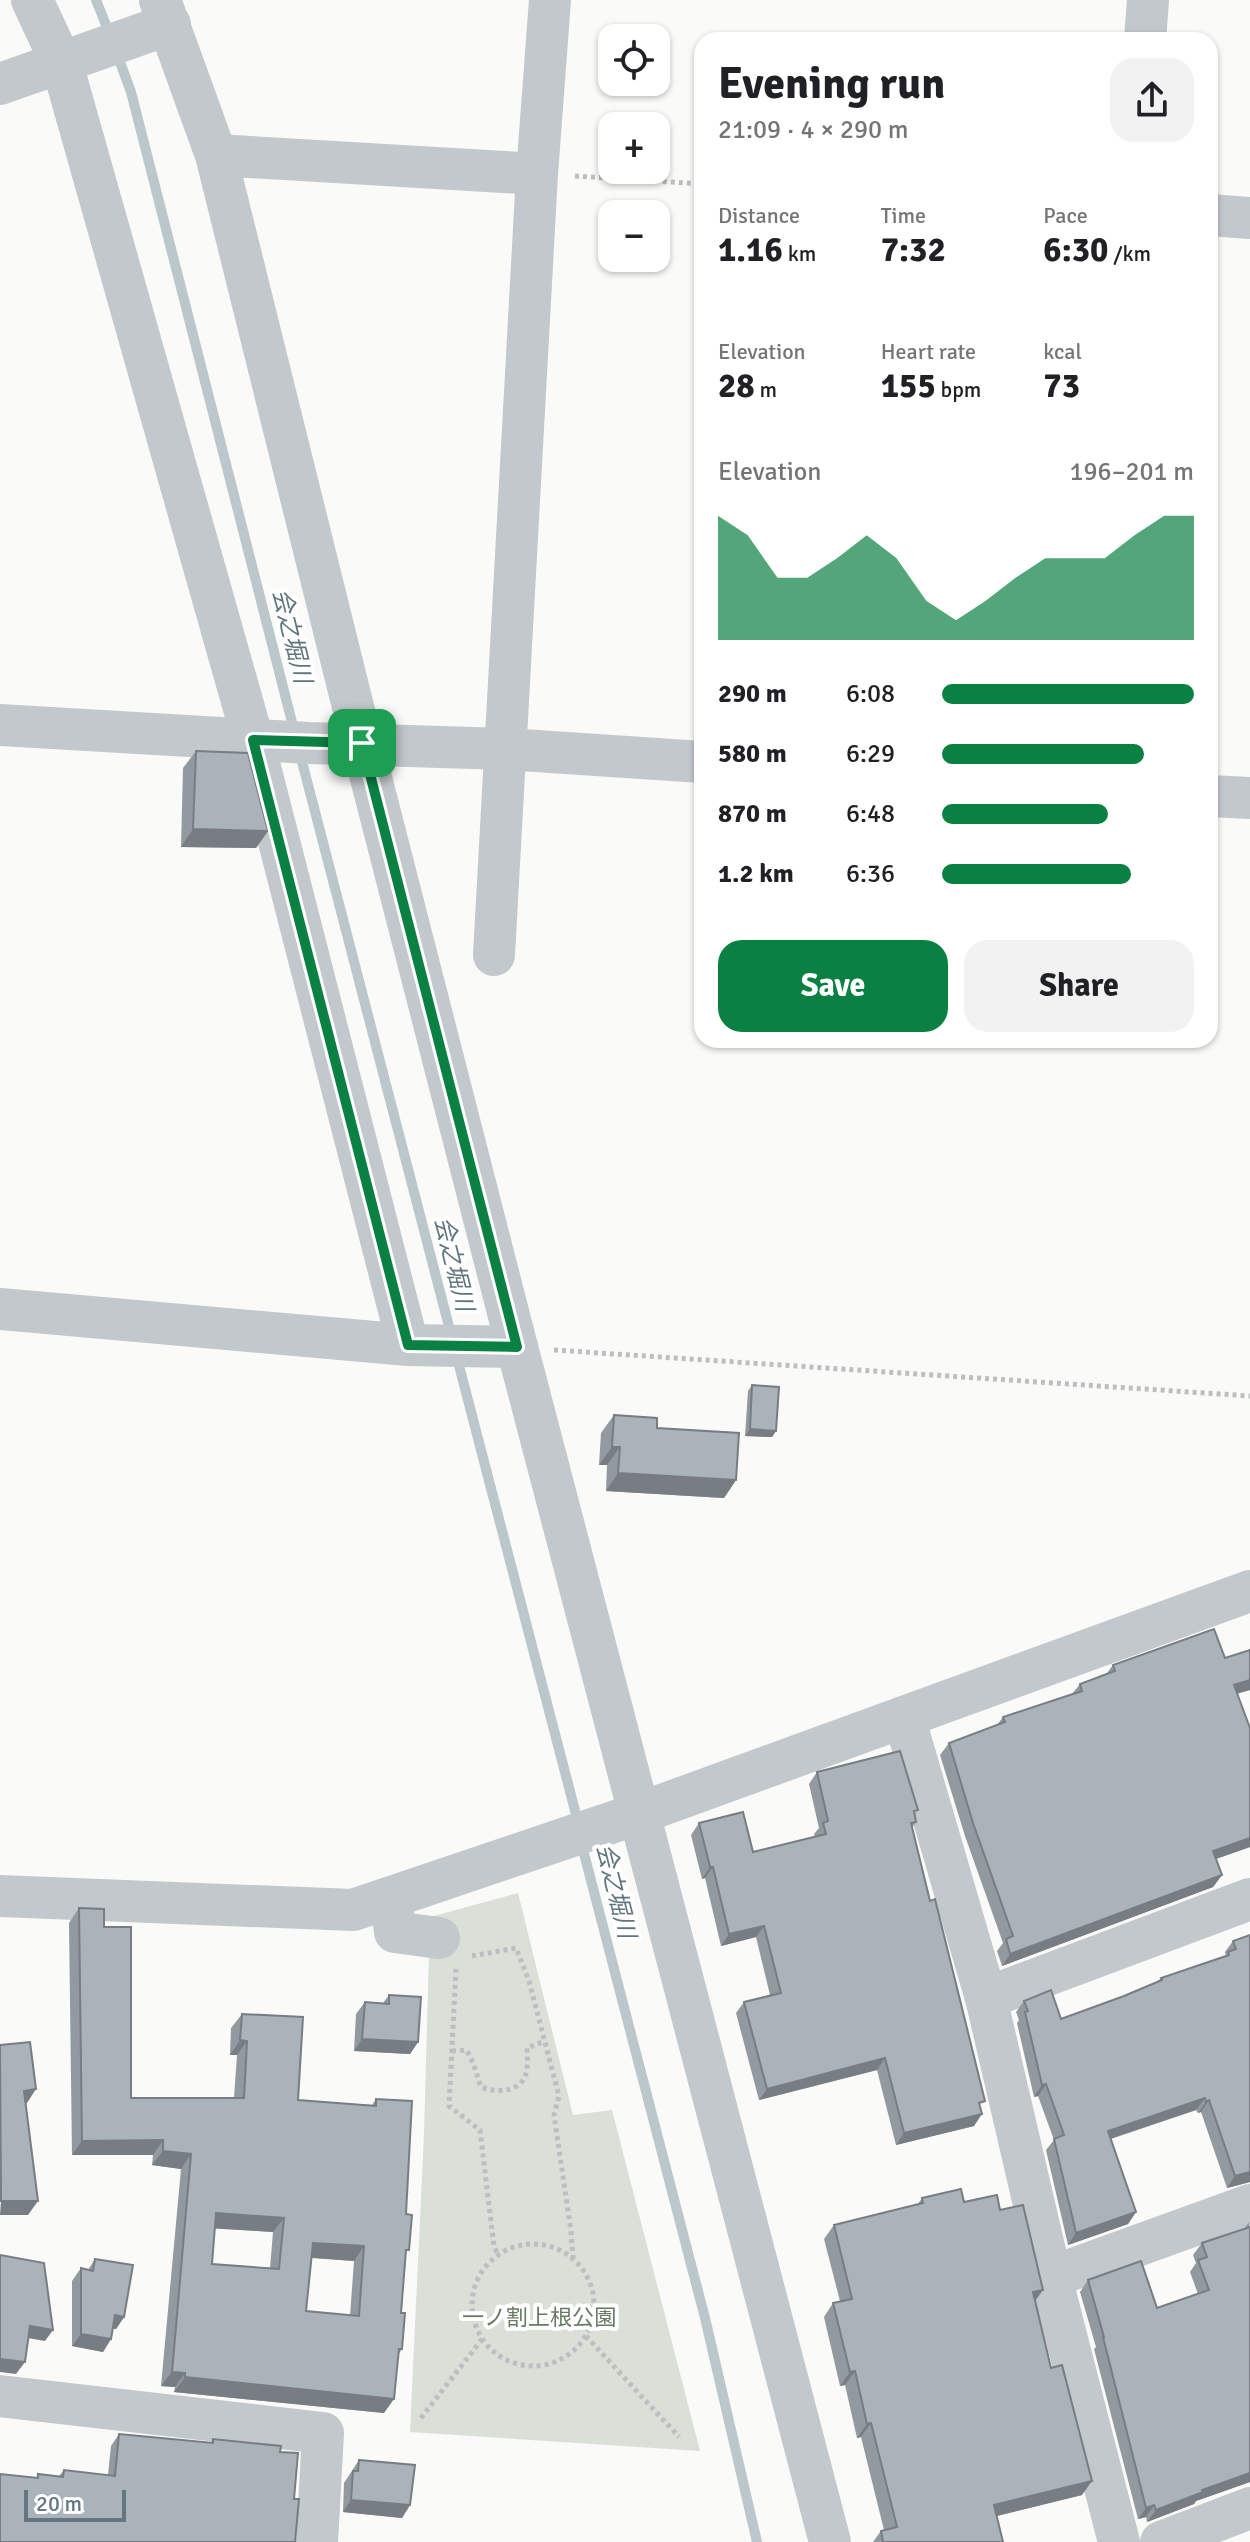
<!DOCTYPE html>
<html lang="en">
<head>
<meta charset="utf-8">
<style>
	body { margin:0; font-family:Signika,"Noto Sans JP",sans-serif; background:#f2f2f2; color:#202124; height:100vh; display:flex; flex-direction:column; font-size:30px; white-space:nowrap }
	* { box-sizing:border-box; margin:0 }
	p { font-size:26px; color:#757577 }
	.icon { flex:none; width:44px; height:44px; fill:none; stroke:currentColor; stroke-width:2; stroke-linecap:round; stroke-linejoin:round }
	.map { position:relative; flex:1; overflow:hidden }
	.side { position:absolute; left:694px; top:32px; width:524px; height:1016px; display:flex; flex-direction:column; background:#fff; border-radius:24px; box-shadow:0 2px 6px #0004 }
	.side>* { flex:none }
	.buttons { position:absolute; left:598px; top:24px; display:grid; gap:16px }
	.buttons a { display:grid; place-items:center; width:72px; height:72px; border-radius:16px; background:#fff; box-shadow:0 2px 6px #0004; font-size:40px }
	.scale { position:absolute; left:24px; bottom:20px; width:102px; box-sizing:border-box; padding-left:8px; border:4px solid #657683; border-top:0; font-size:22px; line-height:28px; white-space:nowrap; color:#657683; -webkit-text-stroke:6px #fff; paint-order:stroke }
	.pin { position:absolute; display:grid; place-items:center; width:68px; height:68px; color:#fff; margin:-34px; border-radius:16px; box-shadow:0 4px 12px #0006 }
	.round { display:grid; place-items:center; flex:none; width:84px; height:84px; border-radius:24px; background:#f2f2f2 }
	.head { display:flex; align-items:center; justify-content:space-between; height:136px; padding:0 24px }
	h1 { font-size:44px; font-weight:700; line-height:60px }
	.figures { display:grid; grid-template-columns:repeat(3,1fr); gap:12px; height:136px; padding:8px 24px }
	.figures div { display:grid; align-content:center }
	.figures b { font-size:34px; font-weight:700 }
	.figures small { font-size:22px; font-weight:400 }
	.figures p { font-size:22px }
	.chart { height:224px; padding:16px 24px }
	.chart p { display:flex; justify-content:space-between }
	.chart svg { width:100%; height:144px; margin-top:8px; fill:#0b8043; opacity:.7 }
	.cta { display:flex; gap:16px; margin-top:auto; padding:16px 24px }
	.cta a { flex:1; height:92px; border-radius:24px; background:#0b8043; color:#fff; font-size:32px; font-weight:700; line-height:92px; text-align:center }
	.cta a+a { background:#f2f2f2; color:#202124 }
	ul { padding:0 24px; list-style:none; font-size:26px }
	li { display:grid; grid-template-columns:128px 96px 1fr; align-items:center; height:60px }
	li i { height:20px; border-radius:10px; background:#0b8043 }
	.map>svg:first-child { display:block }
	.green { fill:#dadfd7 }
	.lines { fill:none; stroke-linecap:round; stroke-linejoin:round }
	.stream { stroke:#bbc7cb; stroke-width:10 }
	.path { stroke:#bbbfc2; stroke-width:5; stroke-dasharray:4 4; stroke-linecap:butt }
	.minor { stroke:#c3c8cc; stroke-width:42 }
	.wall { fill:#929a9f; fill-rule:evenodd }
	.shaded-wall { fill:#777d82 }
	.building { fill:#aab3b9; stroke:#777d82; stroke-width:2; fill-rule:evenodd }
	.route-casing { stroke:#fff; stroke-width:16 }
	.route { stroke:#0b8043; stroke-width:10 }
	.labels { text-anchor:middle; stroke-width:8; stroke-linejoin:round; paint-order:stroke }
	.park-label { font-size:22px; fill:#687a64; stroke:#fff }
	.water-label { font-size:24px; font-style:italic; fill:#60757c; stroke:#fff }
</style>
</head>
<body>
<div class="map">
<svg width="1250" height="2542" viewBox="0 0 1250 2542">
	<rect width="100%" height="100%" fill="#fafaf8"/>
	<path class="green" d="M518 1893 573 2115 612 2110 700 2451 410 2432 424 2134 430 1917Z"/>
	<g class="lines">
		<g class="stream">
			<path d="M96 0 110 35"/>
			<path d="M117 54 131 92 295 734"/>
			<path d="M300 754 452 1338"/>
			<path d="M456 1354 579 1826"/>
			<path d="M581 1842 705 2318 757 2542"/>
		</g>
		<g class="path">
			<path d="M575 176 702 184"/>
			<path d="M554 1350 1250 1396"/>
			<path d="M472 1956 516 1948 529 1981 559 2096 554 2115 571 2231 573 2258"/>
			<path d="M456 1969 449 2106 480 2130 494 2247 499 2255"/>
			<path d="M452 2051 466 2050C474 2061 476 2074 481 2087 499 2094 525 2092 527 2068 528 2062 527 2055 527 2048L545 2041"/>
			<circle cx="533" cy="2305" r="61"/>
			<path d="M586 2336 679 2437"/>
			<path d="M421 2418 483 2338"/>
		</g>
		<g class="minor">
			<path d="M32 0 62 64 253 740 408 1345"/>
			<path d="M160 0 216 155 362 743 517 1347 830 2542"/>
			<path d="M1145 40 1148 0"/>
			<path d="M0 84 170 24"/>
			<path d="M216 155 537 174"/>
			<path d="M1210 215 1250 218"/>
			<path d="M0 725 309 743 506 749 702 762"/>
			<path d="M1210 796 1250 798"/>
			<path d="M494 955 537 174 550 0"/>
			<path d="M0 1309 408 1345 517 1347"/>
			<path d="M904 1717 986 1998 1051 2277 1119 2542"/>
			<path d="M0 1896 353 1910 640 1813 1250 1591"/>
			<path d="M391 1898 395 1932 439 1938"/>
			<path d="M986 1998 1250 1899"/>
			<path d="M1051 2277 1250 2205"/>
			<path d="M0 2396 323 2433 317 2542"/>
			<path d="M1161 2542 1250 2508"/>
		</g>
	</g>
	<g class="wall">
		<path d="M196 751 268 831 256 848 181 847 183 768Z"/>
		<path d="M752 1385 776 1431 772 1437 745 1436 748 1391Z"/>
		<path d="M614 1415 657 1428 736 1480 724 1498 606 1491 607 1465H599L601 1433Z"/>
		<path d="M1225 1658 1250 1690 1237 1693 1250 1728V1847L1216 1859 1222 1875 1213 1887 1002 1966 997 1951 1003 1943 965 1836 940 1755 949 1743 997 1725 1003 1717 1072 1694 1080 1684 1107 1673 1113 1665Z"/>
		<path d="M817 1772 914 1815 916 1822 912 1828 981 2108 974 2126 896 2145 877 2070 759 2100 736 2013 744 2002 770 1995 756 1937 721 1946 705 1878 702 1879 691 1835 699 1823 753 1852 815 1837 814 1834 819 1828 809 1784Z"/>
		<path d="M79 1908 104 1927 131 2098H234L237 2055H230L231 2028 242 2014 298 2100 372 2105 376 2099 406 2214V2256L401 2313 402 2349 398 2355 384 2413 174 2392 175 2387 161 2386 181 2169 152 2165 153 2155H72L69 1923ZM215 2228 273 2232 270 2268 212 2264ZM311 2258 354 2261 350 2316 306 2311Z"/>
		<path d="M1250 1935V2182L1227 2188 1201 2112 1198 2113 1196 2110 1111 2139 1136 2212 1128 2224 1068 2245 1046 2150 1054 2140 1038 2096 1034 2097 1017 2023 1019 2020 1016 2012 1024 2001 1061 2019 1124 1996 1157 1982 1161 1978 1226 1956 1225 1952 1233 1941Z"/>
		<path d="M389 1995 418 2042 410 2054 354 2051 356 2014 365 2002 383 2003Z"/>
		<path d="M922 2198 964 2202 1000 2210 1035 2301 1082 2495 997 2516 1003 2542H873L881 2531 884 2530 861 2437 857 2438 845 2385 840 2386 824 2317 833 2303 840 2301 824 2239 834 2225 918 2204Z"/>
		<path d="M1249 2222 1250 2482 1196 2501 1194 2504 1147 2522 1146 2517 1138 2519 1094 2349 1096 2347 1080 2292 1088 2280 1157 2308 1198 2294 1190 2272 1196 2263 1193 2255 1202 2243 1244 2229Z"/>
		<path d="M95 2259 124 2317 116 2329H113L111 2339 103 2352 72 2346V2281L81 2268 88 2270Z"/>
		<path d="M119 2434 210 2443 213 2439 280 2452 294 2499 36 2478 38 2474 59 2476 64 2470 108 2475 111 2446Z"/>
		<path d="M359 2460 410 2505 402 2518 343 2512 344 2483Z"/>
	</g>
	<g class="shaded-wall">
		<path d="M193 829 268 831 256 848 181 847Z"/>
		<path d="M750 1429 776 1431 772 1437 745 1436Z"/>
		<path d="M612 1447H620L607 1465H599Z"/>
		<path d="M618 1473 736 1480 724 1498 606 1491Z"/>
		<path d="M1250 1680V1690L1226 1697 1234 1685Z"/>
		<path d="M1250 1838V1847L1204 1863 1213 1851Z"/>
		<path d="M710 1867H713L705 1878 702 1879Z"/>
		<path d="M1222 1875 1213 1887 1002 1966 1010 1954Z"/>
		<path d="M764 1926 756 1937 721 1946 729 1934Z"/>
		<path d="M362 2039 418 2042 410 2054 354 2051Z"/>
		<path d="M240 2040 247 2041 237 2055H230Z"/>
		<path d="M885 2058 877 2070 759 2100 767 2089Z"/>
		<path d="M1046 2084 1038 2096 1034 2097 1042 2085Z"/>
		<path d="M36 2089 27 2103 14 2105 24 2091Z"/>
		<path d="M1205 2098 1196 2110 1100 2142 1108 2131Z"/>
		<path d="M1209 2100 1201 2112 1198 2113 1206 2102Z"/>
		<path d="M982 2114 974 2126 896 2145 904 2133Z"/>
		<path d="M163 2140 153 2155H72L82 2141Z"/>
		<path d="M163 2151 191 2154 181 2169 152 2165Z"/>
		<path d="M1250 2172V2182L1227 2188 1235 2176Z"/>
		<path d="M1 2201H38L28 2215H0Z"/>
		<path d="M1136 2212 1128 2224 1068 2245 1076 2233Z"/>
		<path d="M216 2213 284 2218 273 2232 206 2228Z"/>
		<path d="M313 2243 364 2246 354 2261 303 2257Z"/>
		<path d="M1043 2290 1033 2304V2292Z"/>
		<path d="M115 2315 124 2317 116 2329 106 2327Z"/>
		<path d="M30 2326 53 2330 45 2341 22 2337Z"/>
		<path d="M81 2334 111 2339 103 2352 72 2346Z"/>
		<path d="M0 2359 25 2362 16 2374 0 2372Z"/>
		<path d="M855 2371 845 2385 840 2386 850 2372Z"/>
		<path d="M172 2372 185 2373 175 2387 161 2386Z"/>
		<path d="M185 2377 394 2399 384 2413 174 2392Z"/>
		<path d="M871 2423 861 2437 857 2438 867 2424Z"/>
		<path d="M1250 2473V2482L1196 2501 1194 2504 1147 2522 1156 2510 1202 2490Z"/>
		<path d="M1092 2481 1082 2495 984 2519 994 2505Z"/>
		<path d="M351 2500 410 2505 402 2518 343 2512Z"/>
		<path d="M1154 2505 1146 2517 1138 2519 1146 2508Z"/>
	</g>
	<g class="building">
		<path d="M196 751 248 753 268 831 193 829Z"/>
		<path d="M752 1385 779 1387 776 1431 750 1429Z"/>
		<path d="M614 1415 657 1418V1428L739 1433 736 1480 618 1473 620 1447H612Z"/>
		<path d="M1214 1629 1225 1658 1250 1650V1680L1234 1685 1250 1728V1838L1213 1851 1222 1875 1010 1954 1006 1939 1013 1936 973 1823 949 1743 1005 1722 1003 1717 1082 1691 1080 1684 1115 1671 1113 1665Z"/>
		<path d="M900 1751 918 1810 914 1811 916 1822 911 1823 930 1901 935 1899 985 2101 979 2103 982 2114 904 2133 885 2058 767 2089 744 2002 781 1993 764 1926 729 1934 713 1867H710L699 1823 743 1812 753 1852 826 1834 823 1823 828 1821 817 1772Z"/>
		<path d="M79 1908 104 1909V1927H131V2098H244L247 2041 240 2040 242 2014 303 2017 298 2100 376 2106V2099L412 2101 406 2214 412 2215 409 2250H406L401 2313H405L402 2349H399L394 2399 185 2377V2373L172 2372 191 2154 163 2151V2140L82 2141ZM216 2213 284 2218 279 2269 212 2264ZM313 2243 364 2246 359 2316 306 2311Z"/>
		<path d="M1250 1935V2172L1235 2176 1209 2100 1206 2102 1205 2098 1108 2131 1136 2212 1076 2233 1054 2139 1064 2135 1046 2084 1042 2085 1025 2012 1028 2011 1024 2001 1051 1990 1061 2019 1124 1996 1162 1980 1161 1978 1229 1955 1228 1952 1236 1949 1233 1941Z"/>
		<path d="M389 1995 421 1997 418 2042 362 2039 365 2002 389 2004Z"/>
		<path d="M30 2042 36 2089 24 2091 38 2201H1L0 2045Z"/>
		<path d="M961 2189 964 2202 997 2195 1000 2210 1023 2205 1043 2290 1033 2292 1051 2368 1062 2365 1092 2481 994 2505 1003 2542H883L881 2531 897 2527 871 2423 867 2424 855 2371 850 2372 833 2303 852 2299 834 2225 923 2203 922 2198Z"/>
		<path d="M1250 2227V2473L1202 2490 1203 2492 1156 2510 1154 2505 1146 2508 1103 2337H1104L1088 2280 1141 2261 1157 2308 1209 2290 1198 2260 1207 2257 1202 2243Z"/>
		<path d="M0 2255 44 2263 53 2330 30 2326 25 2362 0 2359Z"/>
		<path d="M95 2259 133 2265 124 2317 115 2315 111 2339 81 2334V2268L93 2271Z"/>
		<path d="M119 2434 213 2443V2439L281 2446 280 2452 298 2453 294 2499H299L295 2542H0V2474L38 2478V2474L63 2477 64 2470 115 2476Z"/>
		<path d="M359 2460 415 2465 410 2505 351 2500 353 2471H358Z"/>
	</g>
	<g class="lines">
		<g class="route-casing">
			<path id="route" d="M253 740 362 743 517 1347 408 1345Z"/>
		</g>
		<use href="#route" class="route"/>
	</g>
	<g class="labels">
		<g class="park-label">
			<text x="539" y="2325">一ノ割上根公園</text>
		</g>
		<g class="water-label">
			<text transform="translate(292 636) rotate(76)" y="8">会之堀川</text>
			<text transform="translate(454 1264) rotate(76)" y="8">会之堀川</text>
			<text transform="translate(616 1891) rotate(76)" y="8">会之堀川</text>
		</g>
	</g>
</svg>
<div class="buttons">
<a><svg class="icon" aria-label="locate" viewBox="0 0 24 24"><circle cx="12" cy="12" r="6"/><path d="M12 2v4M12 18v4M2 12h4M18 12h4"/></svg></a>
<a>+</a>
<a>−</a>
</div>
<div class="scale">20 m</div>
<div class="pin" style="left:362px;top:743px;background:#1e9e55"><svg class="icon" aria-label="arrive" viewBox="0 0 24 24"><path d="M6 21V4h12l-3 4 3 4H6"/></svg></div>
<section class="side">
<div class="head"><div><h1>Evening run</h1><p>21:09 · 4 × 290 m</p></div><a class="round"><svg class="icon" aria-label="share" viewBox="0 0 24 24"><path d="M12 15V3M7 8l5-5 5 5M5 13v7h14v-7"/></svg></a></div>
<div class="figures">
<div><p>Distance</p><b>1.16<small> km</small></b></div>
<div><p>Time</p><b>7:32</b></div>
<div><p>Pace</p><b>6:30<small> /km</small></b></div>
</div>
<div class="figures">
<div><p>Elevation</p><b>28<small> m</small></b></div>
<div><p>Heart rate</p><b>155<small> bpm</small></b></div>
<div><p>kcal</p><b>73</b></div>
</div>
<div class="chart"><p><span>Elevation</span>196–201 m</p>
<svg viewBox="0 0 160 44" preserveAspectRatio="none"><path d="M0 44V6L10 12L20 25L30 25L40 19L50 12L60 19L70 32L80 38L90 32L100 25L110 19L120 19L130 19L140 12L150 6L160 6V44z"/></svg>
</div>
<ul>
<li><b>290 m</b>6:08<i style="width:100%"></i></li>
<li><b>580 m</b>6:29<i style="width:80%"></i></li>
<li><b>870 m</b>6:48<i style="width:66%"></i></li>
<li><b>1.2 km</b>6:36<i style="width:75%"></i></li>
</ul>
<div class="cta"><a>Save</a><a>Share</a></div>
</section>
</div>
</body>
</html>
